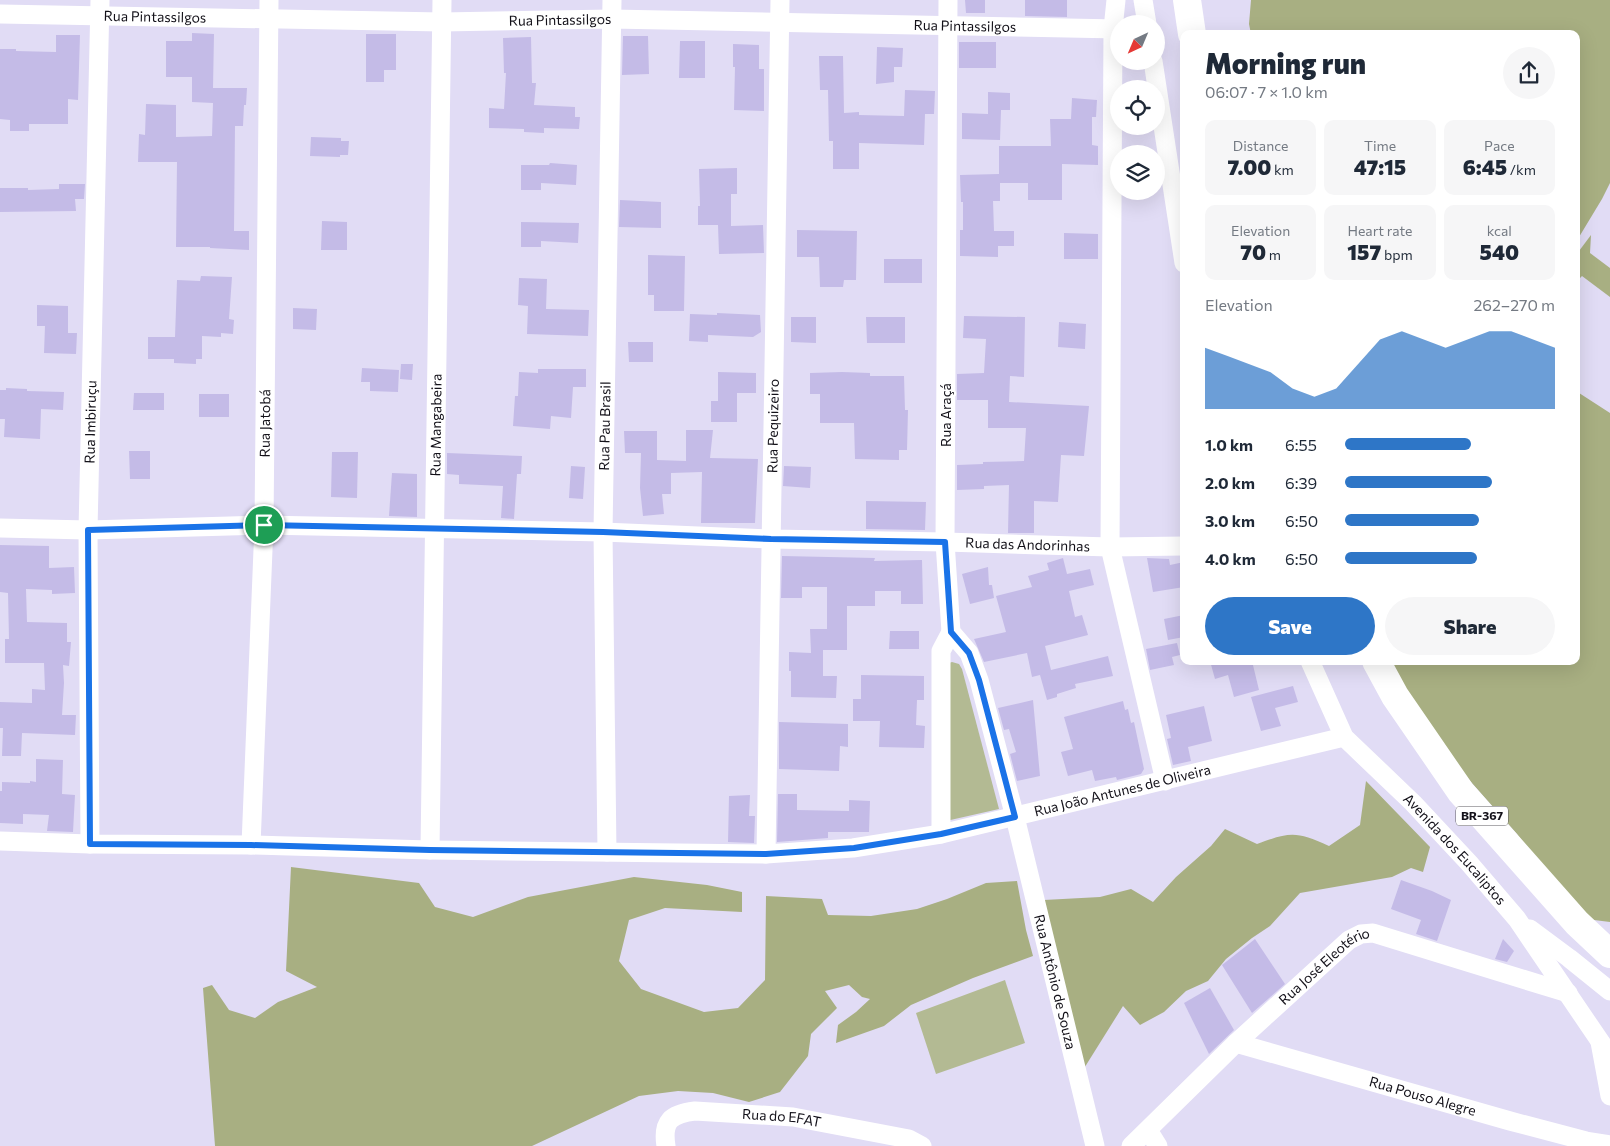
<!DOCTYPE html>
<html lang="en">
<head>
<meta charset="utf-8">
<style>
	body { margin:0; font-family:Commissioner,sans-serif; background:#f6f6f7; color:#1f2937; height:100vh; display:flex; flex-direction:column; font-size:19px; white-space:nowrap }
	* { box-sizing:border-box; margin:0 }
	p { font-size:16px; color:#747a83 }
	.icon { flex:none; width:28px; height:28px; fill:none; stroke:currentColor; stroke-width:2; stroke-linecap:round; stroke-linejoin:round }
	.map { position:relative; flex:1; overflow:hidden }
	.sheet { position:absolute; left:1180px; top:30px; width:400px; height:635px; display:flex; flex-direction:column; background:#fff; border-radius:10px; box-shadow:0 5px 20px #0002 }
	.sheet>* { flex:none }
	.needle { width:32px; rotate:224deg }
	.buttons { position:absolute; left:1110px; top:15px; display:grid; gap:10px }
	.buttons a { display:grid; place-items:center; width:55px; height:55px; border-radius:50%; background:#fff; box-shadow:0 5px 20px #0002; font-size:25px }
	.pin { position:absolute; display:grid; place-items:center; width:42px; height:42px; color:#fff; margin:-21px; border:2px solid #fff; border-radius:50%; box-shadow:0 1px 5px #0007 }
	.round { display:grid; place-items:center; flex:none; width:52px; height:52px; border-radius:26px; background:#f6f6f7 }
	.headline { display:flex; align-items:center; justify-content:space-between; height:85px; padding:0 25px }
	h1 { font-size:28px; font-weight:800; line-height:38px }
	.figures { display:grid; grid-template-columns:repeat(3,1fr); gap:8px; height:85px; padding:5px 25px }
	.figures div { display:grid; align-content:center; border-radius:10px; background:#f6f6f7; text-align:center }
	.figures b { font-size:21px; font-weight:800 }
	.figures small { font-size:14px; font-weight:400 }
	.figures p { font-size:14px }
	.chart { height:140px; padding:10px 25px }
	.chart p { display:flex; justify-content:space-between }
	.chart svg { width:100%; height:90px; margin-top:5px; fill:#2e76c7; opacity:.7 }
	.button { display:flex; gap:10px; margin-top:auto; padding:10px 25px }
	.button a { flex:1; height:58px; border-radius:30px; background:#2e76c7; color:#fff; font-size:20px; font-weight:800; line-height:58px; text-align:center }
	.button a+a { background:#f6f6f7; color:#1f2937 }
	ul { padding:0 25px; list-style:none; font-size:16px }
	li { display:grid; grid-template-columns:80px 60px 1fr; align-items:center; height:38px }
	li i { height:12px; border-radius:6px; background:#2e76c7 }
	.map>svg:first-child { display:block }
	.green { fill:#b3ba93 }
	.forest { fill:#a8af82 }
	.building { fill:#c4bbe7 }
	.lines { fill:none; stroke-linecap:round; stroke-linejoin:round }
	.minor { stroke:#fff; stroke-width:19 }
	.primary { stroke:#fff; stroke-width:28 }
	.route-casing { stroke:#fff; stroke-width:10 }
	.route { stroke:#1a73e8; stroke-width:6 }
	.labels { text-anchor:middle; stroke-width:4.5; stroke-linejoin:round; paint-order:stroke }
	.shield { fill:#fff; stroke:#5a585e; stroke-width:1 }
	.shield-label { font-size:12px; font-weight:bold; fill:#131119 }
	.street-label { font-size:14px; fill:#131119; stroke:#fff }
</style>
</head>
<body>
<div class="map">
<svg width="1610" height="1146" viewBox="0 0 1610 1146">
	<rect width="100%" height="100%" fill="#e1dcf5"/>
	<g class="green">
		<path d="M952 662 959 664 962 669 999 809 946 821 949 663Z"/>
		<path d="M1005 980 1025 1043 936 1074 916 1013Z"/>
	</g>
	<g class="forest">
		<path d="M1251 0H1610V183L1602 199 1576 242V34H1251L1249 24Z"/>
		<path d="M1591 235 1590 253 1610 268V297L1582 276 1576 282V255Z"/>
		<path d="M1576 391 1610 413V922L1586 919 1557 887 1517 834 1463 773 1386 661H1576Z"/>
		<path d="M1366 781 1430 847 1423 872 1411 868 1392 877 1300 893 1270 926 1252 938 1226 959 1208 981 1186 991 1164 1012 1140 1025 1123 1006 1083 1070 1044 900 1100 897 1131 889 1153 902 1176 877 1211 846 1225 829 1257 844C1290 832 1296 831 1329 846L1360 825Z"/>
		<path d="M291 867 419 883 435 907 473 917 528 897 634 877 707 885 742 892V912L665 908 629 920 619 961 641 989 704 1012 738 1008 765 980 766 896 822 899 828 915 871 916 917 909 947 899 986 883 1017 881 1026 930 1033 956 973 978 911 1005 884 1026 836 1043 838 1025 856 1012 870 999 862 997 849 985 825 991 837 1008 811 1034 808 1056 780 1092 749 1102 713 1093 678 1091 639 1096 532 1146H215L203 988 212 985 229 1010 255 1018 278 1002 317 987 286 971Z"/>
	</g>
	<g class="building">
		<path d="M965 0H985V13H966Z"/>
		<path d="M1025 0H1067V17L1025 16Z"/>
		<path d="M192 33 214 34 213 88H247L246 105H244L243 126H235L234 231H249V250L210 248V247H176L177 162H138L139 134 145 135 146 104 176 105V137L212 136 213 103 192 102V77H166V41H192Z"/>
		<path d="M366 34H396V70H384V82H366Z"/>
		<path d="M56 35H80L78 100 68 99V124H29V131H10V120L0 119V49H16V51L56 52Z"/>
		<path d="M623 36H648L649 74 622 75Z"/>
		<path d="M531 37 532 83H536L534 105 575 107V117H580L579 129 544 128V133L524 132V129L489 128V108L504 109 506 73H504L503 38Z"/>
		<path d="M680 41H705V78H679Z"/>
		<rect x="959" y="42" width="37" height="26"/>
		<path d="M733 44 759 45V69H764V111L734 110 735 67H733Z"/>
		<path d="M877 47 903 48 902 67H894V82L876 84Z"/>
		<path d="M819 56H843L844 113 859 112V115L904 116 905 90 935 91 934 114H925L924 145 859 143V169H833V141H829L828 90H820Z"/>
		<path d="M988 92 1010 93V110H1001L1000 140 962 139V113L988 114Z"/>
		<path d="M1072 98 1097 100 1096 117H1092V145L1098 146V165L1062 164V200H1028V183H1000V201H993L994 231H1014V246H998V257L960 256V230H963V202H961L960 175 999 174V146H1051L1050 119H1071Z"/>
		<path d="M311 137 341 138V141H349L348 155H340V157L310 156Z"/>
		<path d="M550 163 577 165 576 185 541 183V190H521V165H549Z"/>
		<path d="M737 168V194H731V226L763 225 764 253 719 254 718 225H698V206H700L699 169Z"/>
		<path d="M59 184H85L84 199H75L76 211 0 212V188H28V190L59 189Z"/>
		<path d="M620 200 661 202V228L619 227Z"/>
		<path d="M322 221 347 222V250H321Z"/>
		<path d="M521 222 579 223 578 243 541 241V247H521Z"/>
		<path d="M797 230 857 231 856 280H844L843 287H820L819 257H797Z"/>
		<path d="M1064 233 1098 234V259H1064Z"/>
		<path d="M648 255 685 256 684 311H654V295H648Z"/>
		<rect x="884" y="259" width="38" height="24"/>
		<path d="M201 276 232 277 229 319 234 320 233 334 221 333V337L202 336V359H196V364L174 363V359H148V337H175L177 280 200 281Z"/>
		<path d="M519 278 547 279 546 309 589 310 588 336 527 334 528 306 518 305Z"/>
		<path d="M37 305 68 306V333H77L76 354 44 353 45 326H37Z"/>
		<path d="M293 308 317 309 316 330 293 329Z"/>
		<path d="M717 313 760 315 761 332 753 337 708 335V342L689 341 690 314 717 315Z"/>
		<path d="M964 316 1025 317 1024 377 1010 376 1009 402 1089 406 1084 456 1061 455 1058 502 1034 501V533H1008L1009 485 984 486V489L957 490V465L983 464V462L1024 461 1026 428H988V400H957V374L984 373 986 339 963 338Z"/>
		<path d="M791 317H816V343L791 342Z"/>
		<path d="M866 317H905V343H867Z"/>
		<path d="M1059 322 1086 324 1085 349 1058 347Z"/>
		<path d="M628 342H653V362H629Z"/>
		<path d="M401 364H413L412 380 400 379Z"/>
		<path d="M362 368 399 370 398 392 370 391V382H361Z"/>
		<path d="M538 369H586V387H573L571 418 551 416 550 429 513 426 515 396H518L519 372 538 373Z"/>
		<path d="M718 372 756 373V393H737V422H711V401H718Z"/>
		<path d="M842 372 870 373V376H904L905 410H908L907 450H899V460L855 459 854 423H820V394H810V373Z"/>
		<path d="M6 388 27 389V391L64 392 63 410 41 409 40 439 4 437 5 419H0V390H6Z"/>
		<path d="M134 393H164V410H133Z"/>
		<rect x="199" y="394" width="30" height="23"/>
		<path d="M686 430H713L710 458 758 459 755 523H701L702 472 671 473V494H662L664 514 643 516 640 488 641 453H625L624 431H657V460L686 461Z"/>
		<path d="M129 451H150V479H130Z"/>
		<path d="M332 452H358L357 498 331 497Z"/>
		<path d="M447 453 522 456 521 474H517L514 519 501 518 503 486 459 484V475L447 474Z"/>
		<path d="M571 466 585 467 583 499 569 498Z"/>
		<path d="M784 466 811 467 810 488 783 486Z"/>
		<path d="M392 473 417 474V517L389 516Z"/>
		<path d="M866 501 926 502 925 530 866 529Z"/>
		<path d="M0 545 49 546V568L74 567 75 593 52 594V590L26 589 27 622 67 623V642H71L69 666 63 665 64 683 62 715H76L75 735 22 733 21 756H2L3 728H0V702L32 703V689L45 690 44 663H5V639H9L8 593 0 592Z"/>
		<path d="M782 556 875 558 874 561 922 560 923 604H901V591H875V606H847V650H823V676H837L836 698 791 697V671H789V652L811 653 810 629H827V587H802V598H781Z"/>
		<path d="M1063 558 1067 574 1090 569 1094 585 1069 591 1075 617 1082 615 1088 635 1045 646 1051 670 1108 656 1113 676 1075 684 1076 688 1057 694V697L1047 700 1040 675 1032 677 1027 653 984 662 974 639 1006 632 996 596 1032 587 1028 576 1049 570 1047 563Z"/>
		<path d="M1147 558 1169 559 1170 565 1184 562V587L1153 592Z"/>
		<path d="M988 567 989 585H992L994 598 970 604 962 574Z"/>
		<path d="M1184 615V637L1168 640 1164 619Z"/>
		<path d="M890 631H919V649H889Z"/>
		<path d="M1177 643 1180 655 1172 657 1174 665 1150 670 1146 649Z"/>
		<path d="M1210 661H1252L1259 690 1234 697 1228 675 1215 679Z"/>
		<path d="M861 675 924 676V700H917L916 725 925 726 924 748 879 747 880 721H853V699H861Z"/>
		<path d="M1293 686 1298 702 1275 708 1281 726 1261 731 1251 697Z"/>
		<path d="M1033 700 1040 776 1017 781 1010 754 1016 752 1009 729 1004 730 998 708Z"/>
		<path d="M1123 701 1125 710 1128 709 1131 723 1134 722 1144 769 1141 774 1117 780 1116 777 1095 781 1092 770 1068 776 1061 752 1073 749 1064 717Z"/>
		<path d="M1204 706 1212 741 1188 747 1191 761 1173 765 1167 739 1171 738 1166 715Z"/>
		<path d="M779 722 848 724V747L840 746 839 771 779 769Z"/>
		<path d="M36 759 63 760 62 794 75 795 73 832 47 831 49 815 23 814V824L0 823V791H2V782L30 783V781L36 782Z"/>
		<path d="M778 794H797V810L849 811V800L870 801 869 832H828V838L777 842Z"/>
		<path d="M750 795 749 816H755L754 843 728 842 729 796Z"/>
		<path d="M1401 880 1432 891 1451 900 1437 941 1416 934 1421 920 1391 909Z"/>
		<path d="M1255 939 1285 984 1252 1013 1222 965Z"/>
		<path d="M1503 939 1514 951 1507 962 1495 959Z"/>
		<path d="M1210 988 1234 1030 1209 1054 1184 1003Z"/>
	</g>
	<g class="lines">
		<g class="minor">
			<path id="s1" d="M948 0 945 542 951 632 969 653 979 680 1015 817 1095 1146"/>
			<path d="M1116 0 1113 29 1110 547 1165 781"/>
			<path d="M1143 0 1147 24"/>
			<path id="s2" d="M0 14 442 22 612 19 1119 29"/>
			<path d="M1153 61 1184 263"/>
			<path id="s3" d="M0 528 88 530 264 525 603 532 771 539 945 542 1110 547 1184 546"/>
			<path id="s4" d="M1310 661 1344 737 1413 803 1469 863 1517 919 1610 1056"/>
			<path d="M941 834V651L951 632"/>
			<path id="s5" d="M0 841 90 844 251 845 430 850 766 854 853 848 941 834 1344 737"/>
			<path id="s6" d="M90 844 88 530 100 0"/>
			<path id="s7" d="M251 845 264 525 269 0"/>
			<path id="s8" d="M430 850 442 0"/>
			<path id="s9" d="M607 852 603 532 612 0"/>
			<path id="s10" d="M766 854 780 0"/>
			<path d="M1530 929 1569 958 1610 991"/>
			<path d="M1600 1042 1610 1096"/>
			<path id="s11" d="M1236 1043 1510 1121 1586 1141 1610 1145"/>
			<path d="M1148 1130 1158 1146"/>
			<path id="s12" d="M666 1146C662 1121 671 1114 695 1111L793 1117 909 1139 922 1146"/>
			<path id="s13" d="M1131 1146 1236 1043 1349 940 1361 934 1373 933 1568 993"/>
		</g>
		<g class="primary">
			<path d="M1187 0 1192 34"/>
			<path d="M1376 661 1395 696 1461 792 1577 923 1610 954"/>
		</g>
	</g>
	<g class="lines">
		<g class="route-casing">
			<path id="route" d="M264 525 603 532 771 539 945 542 951 632 969 653 979 680 1015 817 941 834 854 848 766 854 430 850 251 845 90 844 88 530Z"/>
		</g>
		<use href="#route" class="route"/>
	</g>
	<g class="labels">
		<rect class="shield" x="1456" y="806.5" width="52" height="19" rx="4"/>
		<g class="shield-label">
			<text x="1482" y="820">BR-367</text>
		</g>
		<g class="street-label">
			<text dy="5" stroke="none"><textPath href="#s2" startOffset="155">Rua Pintassilgos</textPath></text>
			<text dy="5" stroke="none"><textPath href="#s2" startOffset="560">Rua Pintassilgos</textPath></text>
			<text dy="5" stroke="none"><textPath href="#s2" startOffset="965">Rua Pintassilgos</textPath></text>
			<text transform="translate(946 415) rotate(-90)" y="5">Rua Araçá</text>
			<text dy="5" stroke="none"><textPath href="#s6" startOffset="422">Rua Imbiruçu</textPath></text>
			<text dy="5" stroke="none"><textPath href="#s7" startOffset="422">Rua Jatobá</textPath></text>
			<text dy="5" stroke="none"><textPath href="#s8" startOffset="425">Rua Mangabeira</textPath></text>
			<text dy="5" stroke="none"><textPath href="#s9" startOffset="426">Rua Pau Brasil</textPath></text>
			<text dy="5" stroke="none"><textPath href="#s10" startOffset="428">Rua Pequizeiro</textPath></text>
			<text dy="5" stroke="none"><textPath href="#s3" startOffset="1028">Rua das Andorinhas</textPath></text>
			<text dy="5" stroke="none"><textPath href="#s5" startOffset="1129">Rua João Antunes de Oliveira</textPath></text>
			<text dy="5" stroke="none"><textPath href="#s4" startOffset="241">Avenida dos Eucaliptos</textPath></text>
			<text dy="5" stroke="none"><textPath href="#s13" startOffset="265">Rua José Eleotério</textPath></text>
			<text dy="5" stroke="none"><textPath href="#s1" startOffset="1000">Rua Antônio de Souza</textPath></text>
			<text dy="5" stroke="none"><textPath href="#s11" startOffset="194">Rua Pouso Alegre</textPath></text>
			<text dy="5" stroke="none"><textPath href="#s12" startOffset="141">Rua do EFAT</textPath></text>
		</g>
	</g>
</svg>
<div class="buttons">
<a><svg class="needle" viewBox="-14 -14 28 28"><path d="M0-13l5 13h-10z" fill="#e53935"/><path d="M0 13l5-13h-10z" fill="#747a83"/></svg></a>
<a><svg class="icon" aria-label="locate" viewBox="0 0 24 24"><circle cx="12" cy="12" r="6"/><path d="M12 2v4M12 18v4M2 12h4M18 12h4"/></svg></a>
<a><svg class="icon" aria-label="layers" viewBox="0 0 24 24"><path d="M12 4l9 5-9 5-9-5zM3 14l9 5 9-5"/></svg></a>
</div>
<div class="pin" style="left:264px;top:525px;background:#1e9e55"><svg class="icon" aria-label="arrive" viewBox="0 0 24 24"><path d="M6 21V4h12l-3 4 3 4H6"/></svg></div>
<section class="sheet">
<div class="headline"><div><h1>Morning run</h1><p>06:07 · 7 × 1.0 km</p></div><a class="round"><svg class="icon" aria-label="share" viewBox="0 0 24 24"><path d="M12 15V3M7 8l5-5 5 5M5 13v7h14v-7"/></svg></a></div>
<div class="figures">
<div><p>Distance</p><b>7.00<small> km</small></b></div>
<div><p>Time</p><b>47:15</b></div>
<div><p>Pace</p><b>6:45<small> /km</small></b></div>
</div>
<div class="figures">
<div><p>Elevation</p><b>70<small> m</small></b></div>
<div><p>Heart rate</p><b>157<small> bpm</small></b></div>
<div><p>kcal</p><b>540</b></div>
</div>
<div class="chart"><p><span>Elevation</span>262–270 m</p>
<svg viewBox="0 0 160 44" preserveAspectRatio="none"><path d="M0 44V14L10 18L20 22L30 26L40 34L50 38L60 34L70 22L80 10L90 6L100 10L110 14L120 10L130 6L140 6L150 10L160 14V44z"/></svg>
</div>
<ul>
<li><b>1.0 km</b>6:55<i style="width:60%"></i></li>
<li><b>2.0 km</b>6:39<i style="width:70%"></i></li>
<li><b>3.0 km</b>6:50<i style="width:64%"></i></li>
<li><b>4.0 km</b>6:50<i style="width:63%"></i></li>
</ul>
<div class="button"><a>Save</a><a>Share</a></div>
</section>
</div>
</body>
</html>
